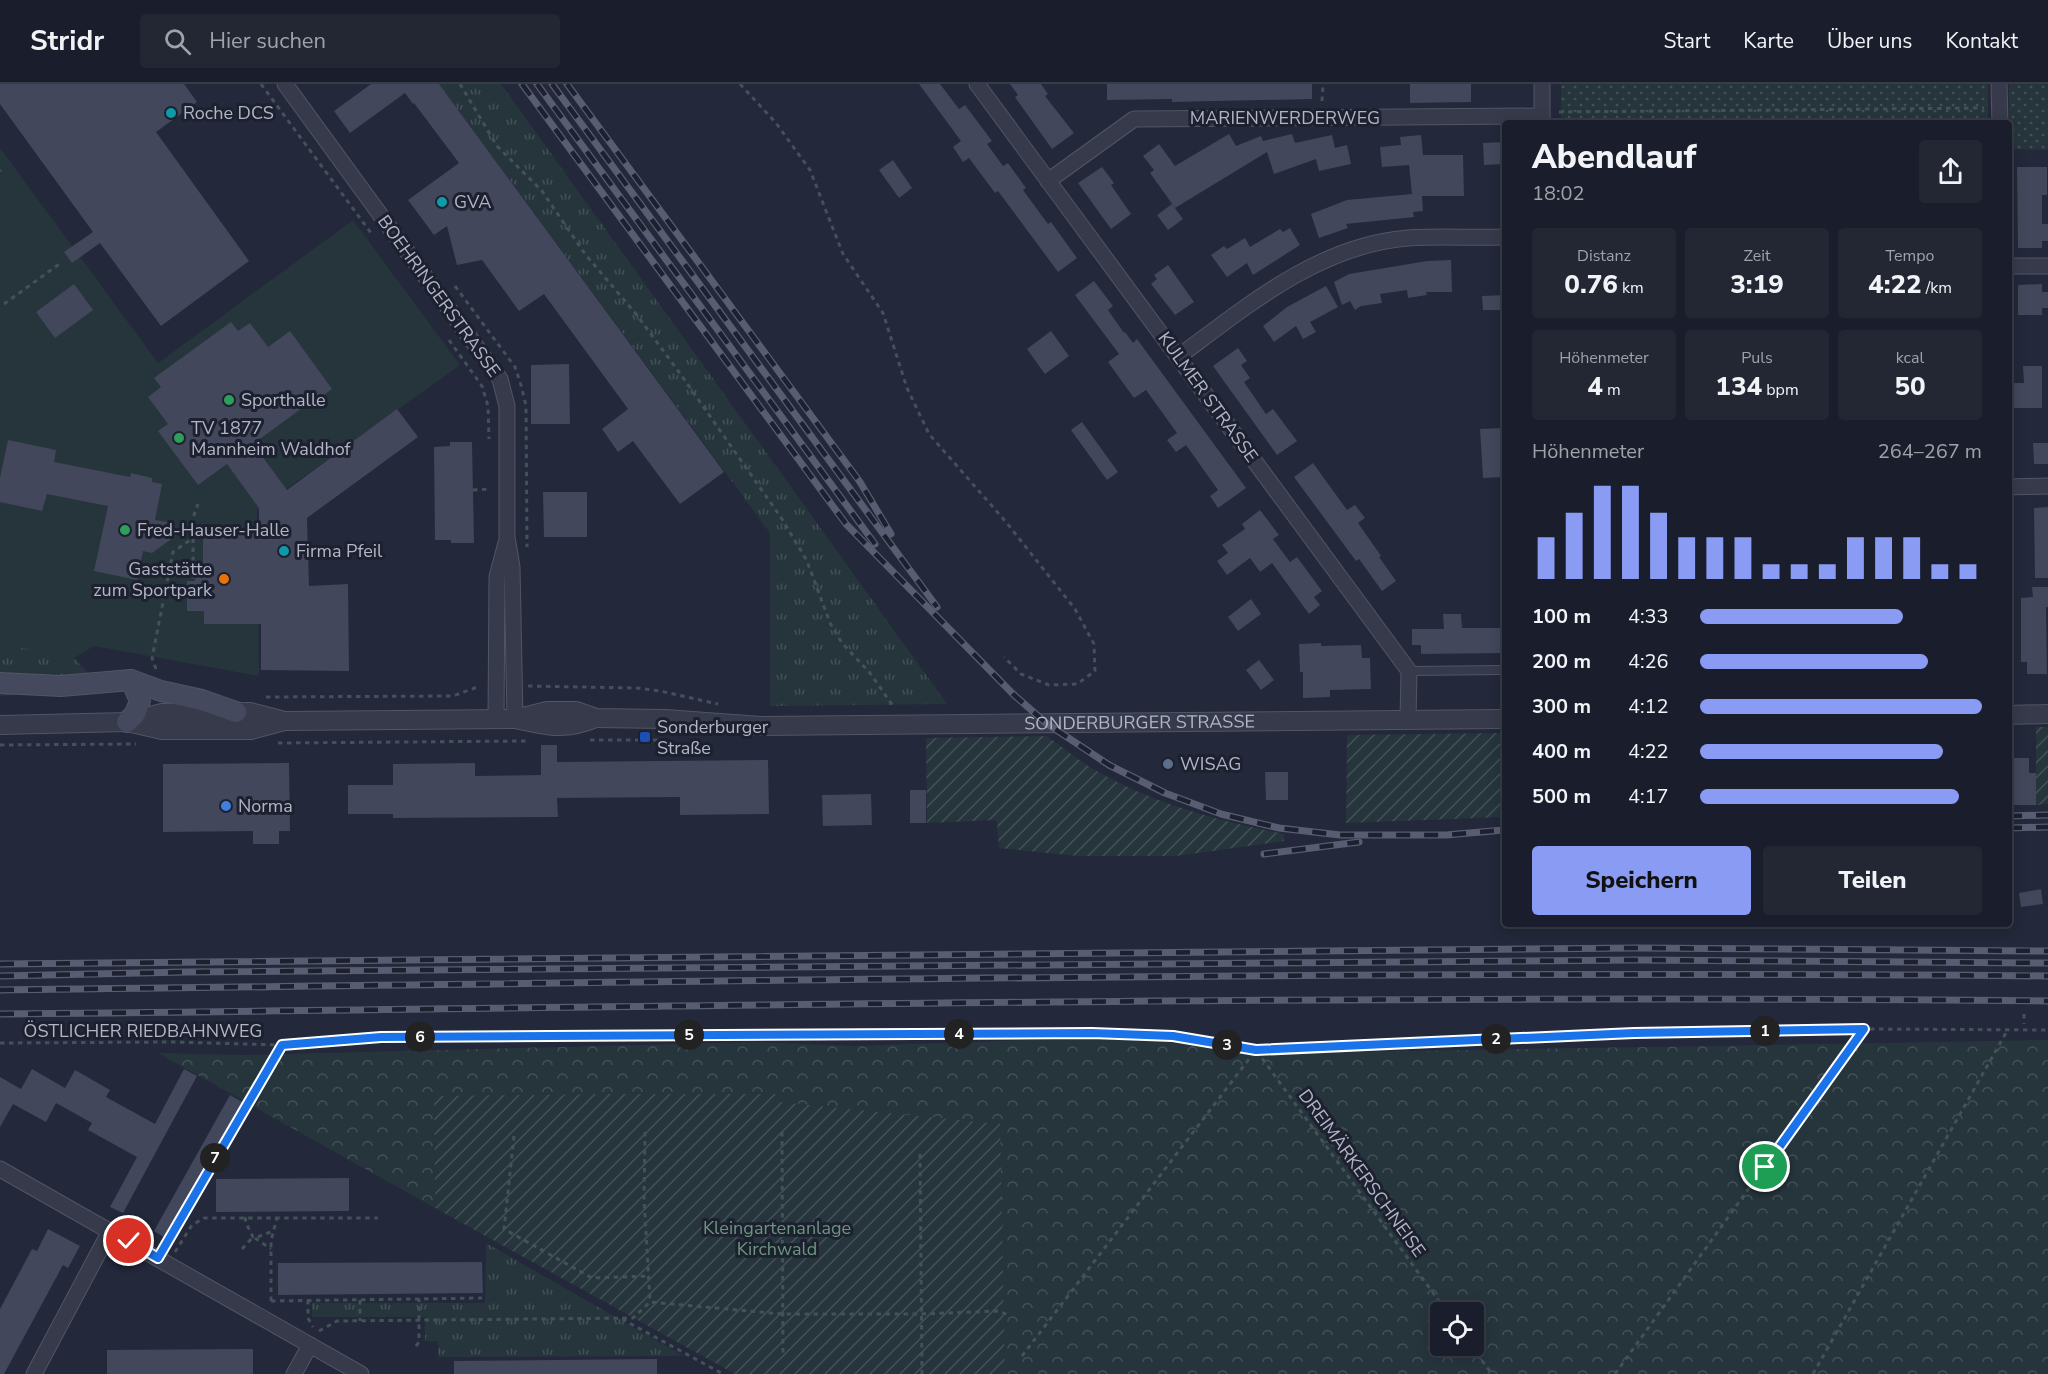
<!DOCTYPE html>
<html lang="de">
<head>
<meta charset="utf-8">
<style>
	body { margin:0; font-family:"Nunito Sans",sans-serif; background:#232734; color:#f1f3f6; height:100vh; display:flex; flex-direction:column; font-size:22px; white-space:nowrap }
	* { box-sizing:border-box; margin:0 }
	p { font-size:20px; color:#9fa2a9 }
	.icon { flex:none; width:33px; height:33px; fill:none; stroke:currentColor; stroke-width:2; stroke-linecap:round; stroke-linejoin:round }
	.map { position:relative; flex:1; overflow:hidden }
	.drawer { position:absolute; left:1502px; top:36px; width:510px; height:807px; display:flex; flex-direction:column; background:#1a1e2c; border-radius:6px; box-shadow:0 3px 15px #0003,0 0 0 2px #383c48 }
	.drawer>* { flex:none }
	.buttons { position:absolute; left:1430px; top:1218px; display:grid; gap:12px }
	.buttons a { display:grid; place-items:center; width:54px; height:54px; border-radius:6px; background:#1a1e2c; box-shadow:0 3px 15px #0003,0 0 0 2px #383c48; font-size:30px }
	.pin { position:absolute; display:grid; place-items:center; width:51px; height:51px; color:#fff; margin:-26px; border:3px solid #fff; border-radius:50%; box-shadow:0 2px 6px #0007 }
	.km { position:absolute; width:30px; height:30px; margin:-15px; border-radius:50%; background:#222; color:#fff; font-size:16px; line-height:30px; text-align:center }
	.round { display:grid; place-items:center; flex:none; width:63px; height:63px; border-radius:6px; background:#232734 }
	.head { display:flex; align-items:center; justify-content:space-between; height:102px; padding:0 30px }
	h1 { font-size:33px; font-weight:800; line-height:45px }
	.stats { display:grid; grid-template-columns:repeat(3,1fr); gap:9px; height:102px; padding:6px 30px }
	.stats div { display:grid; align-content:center; border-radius:6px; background:#232734; text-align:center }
	.stats b { font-size:26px; font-weight:800 }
	.stats small { font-size:16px; font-weight:400 }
	.stats p { font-size:16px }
	.chart { height:168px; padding:12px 30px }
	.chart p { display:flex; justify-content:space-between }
	.chart svg { width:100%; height:108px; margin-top:6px; stroke:#899bf3; stroke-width:6 }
	.action { display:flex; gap:12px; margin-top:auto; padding:12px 30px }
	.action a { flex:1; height:69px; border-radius:6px; background:#899bf3; color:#111; font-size:24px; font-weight:800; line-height:69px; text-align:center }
	.action a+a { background:#232734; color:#f1f3f6 }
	ul { padding:0 30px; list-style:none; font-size:20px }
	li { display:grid; grid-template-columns:96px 72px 1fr; align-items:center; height:45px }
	li i { height:15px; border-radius:8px; background:#899bf3 }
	header { display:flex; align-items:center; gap:36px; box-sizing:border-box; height:84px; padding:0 30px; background:#1a1e2c; border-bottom:2px solid #383c48 }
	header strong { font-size:28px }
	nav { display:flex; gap:33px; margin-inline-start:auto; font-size:21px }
	.search { width:420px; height:54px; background:#232734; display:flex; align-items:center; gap:15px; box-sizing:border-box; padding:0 21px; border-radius:6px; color:#9fa2a9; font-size:22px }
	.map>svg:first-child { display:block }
	.grass { fill:url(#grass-tufts) }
	.forest { fill:url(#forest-crowns); fill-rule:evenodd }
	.park { fill:url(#park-dots) }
	.garden { fill:url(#garden-furrows) }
	.pitch { fill:#26353c }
	.building { fill:#42475b }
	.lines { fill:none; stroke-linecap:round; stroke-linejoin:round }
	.service-casing { stroke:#525565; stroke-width:10 }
	.minor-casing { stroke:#525565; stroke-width:17 }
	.tertiary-casing { stroke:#525565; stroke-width:20 }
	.secondary-casing { stroke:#525565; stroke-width:22 }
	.path { stroke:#435158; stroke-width:3; stroke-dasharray:4.5 4.5; stroke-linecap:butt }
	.service { stroke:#373a4a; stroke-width:8 }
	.minor { stroke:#373a4a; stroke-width:15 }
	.tertiary { stroke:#373a4a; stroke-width:18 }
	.secondary { stroke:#45495d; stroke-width:20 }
	.rail-casing { stroke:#595d71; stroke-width:7 }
	.rail { stroke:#1c202f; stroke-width:4.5; stroke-dasharray:14; stroke-linecap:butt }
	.route-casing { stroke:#fff; stroke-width:12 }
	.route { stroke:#1a73e8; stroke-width:8 }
	.culture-dot { fill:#0f9aa8; stroke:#1c202f; stroke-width:2 }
	.leisure-dot { fill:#2e9e5b; stroke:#1c202f; stroke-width:2 }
	.food-dot { fill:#e8710a; stroke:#1c202f; stroke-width:2 }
	.transit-dot { fill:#1a4fb4; stroke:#1c202f; stroke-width:2 }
	.service-dot { fill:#5c6f8a; stroke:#1c202f; stroke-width:2 }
	.shop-dot { fill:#3f7fe0; stroke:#1c202f; stroke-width:2 }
	.labels { text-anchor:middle; stroke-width:6; stroke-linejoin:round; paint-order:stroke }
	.poi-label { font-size:18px; fill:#b2b5c6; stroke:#1c202f; text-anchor:start }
	.street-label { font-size:18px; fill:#b2b5c6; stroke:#1c202f }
	.park-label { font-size:18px; fill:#6a967d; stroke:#1c202f }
</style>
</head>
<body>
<header>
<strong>Stridr</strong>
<div class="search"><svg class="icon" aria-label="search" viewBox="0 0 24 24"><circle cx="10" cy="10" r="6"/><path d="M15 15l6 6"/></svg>Hier suchen</div>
<nav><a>Start</a><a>Karte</a><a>Über uns</a><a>Kontakt</a></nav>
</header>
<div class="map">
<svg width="2048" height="1290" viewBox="0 0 2048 1290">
	<defs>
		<pattern id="grass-tufts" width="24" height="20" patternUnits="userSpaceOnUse" patternTransform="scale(1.5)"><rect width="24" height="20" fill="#26353c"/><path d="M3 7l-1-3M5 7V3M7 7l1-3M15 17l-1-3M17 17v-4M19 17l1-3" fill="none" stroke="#435057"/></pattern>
		<pattern id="forest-crowns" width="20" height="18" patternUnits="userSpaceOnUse" patternTransform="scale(1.5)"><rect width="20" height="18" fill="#26353c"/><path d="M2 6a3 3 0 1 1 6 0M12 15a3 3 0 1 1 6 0" fill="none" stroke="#435057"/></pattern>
		<pattern id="park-dots" width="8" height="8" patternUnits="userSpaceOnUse" patternTransform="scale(1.5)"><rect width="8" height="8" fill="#26353c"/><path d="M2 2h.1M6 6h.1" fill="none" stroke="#435057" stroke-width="1.8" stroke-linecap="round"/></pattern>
		<pattern id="garden-furrows" width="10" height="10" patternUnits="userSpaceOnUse" patternTransform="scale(1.5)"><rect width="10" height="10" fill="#26353c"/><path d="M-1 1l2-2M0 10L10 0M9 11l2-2" fill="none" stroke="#435057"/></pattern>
	</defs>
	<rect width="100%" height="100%" fill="#23283a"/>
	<g class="grass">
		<path d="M439 0H501L947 620 770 622V449Z"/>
		<path d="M0 559 74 574 97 598 42 609 0 612Z"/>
		<path d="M486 1159 684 1272 438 1273V1257H425V1233H312V1219H485Z"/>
	</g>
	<path class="forest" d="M1062 955C1124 955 1181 954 1241 970L2048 956V1290H1005L999 1040 779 1018 777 1010 434 1012 435 1124 158 969 242 971 757 958 854 962ZM1440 1228H1473V1262H1440Z"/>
	<g class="park">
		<rect x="1561" y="0" width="427" height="35"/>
		<path d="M2009 0H2048V66L2009 65Z"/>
	</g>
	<g class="garden">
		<path d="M2036 643H2048V720L2036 721Z"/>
		<path d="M1504 649V733L1346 739 1347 651Z"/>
		<path d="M1047 652C1065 665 1084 681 1104 691 1161 722 1221 737 1284 750V757L1176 772H1078L999 764 997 736 927 739 926 654Z"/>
		<path d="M605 1010H777L780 1018 1000 1040 1005 1290H735L435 1124 434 1012Z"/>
	</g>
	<path class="pitch" d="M0 64 158 279 353 136 460 281 257 426 259 592 94 562 74 574 0 559Z"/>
	<g class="building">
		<path d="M0 0H184L197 18 156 48 249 177 161 242 100 159 72 179 64 168 93 148 0 20Z"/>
		<path d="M371 0H439L724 388 680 420 633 357 618 368 602 345 628 325 544 210 519 227 482 176 457 181 447 142 434 151 408 116 459 79 414 19 413 20 405 9 350 49 334 27Z"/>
		<path d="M919 0H940L959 25 965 21 992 57 987 60 1003 82 1008 79 1026 104 1023 106 1048 140 1051 138 1077 174 1058 188 998 107 995 109 969 74 963 78 953 63 961 57Z"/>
		<path d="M1010 0H1041L1048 10 1045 12 1074 49 1052 65 1015 13 1018 11Z"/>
		<path d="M1107 0H1312V15L1172 18V15L1107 16Z"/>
		<path d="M1410 0H1471V18L1410 19Z"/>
		<path d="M1229 50 1236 62 1261 52 1263 57 1292 50 1295 59 1332 51 1335 64 1347 61 1351 80 1319 87 1316 75 1274 90 1267 68 1175 124 1150 89 1154 86 1143 72 1159 60 1175 82Z"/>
		<path d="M1421 51 1423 71H1463L1464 112H1422L1423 127 1413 128 1414 133 1346 140 1348 144 1319 154 1311 130 1347 116 1412 110 1409 81 1382 83 1380 63 1401 61 1400 53Z"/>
		<path d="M1504 58V80L1484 81 1483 59Z"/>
		<path d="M893 76 912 104 899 114 879 86Z"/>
		<path d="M1102 83 1114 99 1111 101 1131 130 1111 145 1078 99Z"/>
		<path d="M2017 83H2047V111H2042V140H2048V157H2042V164H2018Z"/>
		<path d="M1172 120 1183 135 1168 146 1157 131Z"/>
		<path d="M1290 144 1300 161 1253 191 1247 179 1227 193 1211 171 1224 162 1227 165 1245 154 1250 163 1280 145 1283 148Z"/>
		<path d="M1451 176 1452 208H1426L1427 211 1408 214 1407 206 1380 210 1382 219 1361 222 1355 226 1350 217 1342 221 1334 198 1349 190 1427 177Z"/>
		<path d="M1168 181 1194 218 1175 231 1151 200 1157 195 1154 191Z"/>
		<path d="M1094 197 1113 222 1108 226 1124 249 1125 248 1133 259 1137 255 1246 404 1218 424 1210 412 1218 406 1186 361 1176 368 1167 356 1177 349 1146 306 1134 314 1108 278 1119 270 1075 211Z"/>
		<path d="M74 200 93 226 55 254 36 228Z"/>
		<path d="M2042 200V208H2048V224H2042V231H2018V201Z"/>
		<path d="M1326 202 1338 223 1310 238 1316 248 1303 255 1296 242 1274 258 1263 242 1287 223Z"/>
		<path d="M1504 211V226H1483L1482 212Z"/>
		<path d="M231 238 238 247 250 239 268 263 290 247 332 305 310 321 309 319 253 360 287 406 397 325 418 353 307 434 309 502 348 500 349 587 261 586V540H204V527H187V497H195V476L203 487V446H259V424L227 380 198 401 158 347 168 340 148 313 161 303 154 294Z"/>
		<path d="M1051 247 1069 272 1045 290 1027 265Z"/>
		<path d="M1238 264 1247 277 1241 281 1250 294 1244 298 1266 330 1273 325 1297 357 1277 371 1213 282Z"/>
		<path d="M569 280 570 340H531V281Z"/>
		<path d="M2023 282H2042V324H2013V299H2024Z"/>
		<path d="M1082 338 1118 388 1107 396 1071 346Z"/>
		<path d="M1504 344V393L1483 394 1480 345Z"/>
		<path d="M8 356 56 366 54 378 130 393 131 389 152 394V398L162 400 155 436 168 438 177 451 152 469 143 467 137 496 94 487 108 422 47 410 42 427 0 418V394Z"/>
		<path d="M450 358H472L474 459H451V456H435L434 363 450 362Z"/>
		<path d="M2033 359H2048V380H2034Z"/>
		<path d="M1313 379 1347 426 1355 421 1365 434 1358 439 1381 472 1379 473 1396 497 1382 507 1359 475 1356 477 1294 393Z"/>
		<path d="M543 408H587V453H544Z"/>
		<path d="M2048 423V494H2035L2034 424Z"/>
		<path d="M1260 426 1279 451 1273 455 1290 478 1297 473 1322 507 1314 513 1320 521 1309 530 1272 479 1260 488 1250 474 1227 491 1217 477 1228 469 1222 461 1245 445 1242 440Z"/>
		<path d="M2032 503H2048V523H2046L2047 590H2027V578H2021V514L2033 513Z"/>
		<path d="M1251 515 1261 530 1238 547 1228 533Z"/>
		<path d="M1443 530H1461L1462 544H1504V569L1421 570V561H1412V545H1444Z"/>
		<path d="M1321 559V562L1361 561 1362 574H1370L1371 605 1330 606V613L1303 614V588H1300L1299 560Z"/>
		<path d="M1259 576 1274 596 1261 606 1246 586Z"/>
		<path d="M541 661H557V678L768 676 769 730 680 731V713L557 714 558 733 393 734V730H348V701H393V680L475 679V692L541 691Z"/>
		<path d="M2012 674H2029V689H2036V721H2008V689H2012Z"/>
		<path d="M289 679 290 747H279V760H253V747L163 748V680Z"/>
		<path d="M1265 688H1288V716H1266Z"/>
		<rect x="910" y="706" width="16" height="33"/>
		<path d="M871 710 872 741 823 742 822 711Z"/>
		<path d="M2041 805 2043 820 2021 823 2019 809Z"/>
		<path d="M32 985 65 1004 75 986 110 1006 106 1013 155 1040 184 985 197 992 123 1129 110 1123 137 1073 88 1046 92 1039 56 1019 46 1038 13 1020 0 1043V993L21 1005Z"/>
		<path d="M230 1011 244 1019 167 1155 154 1147Z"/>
		<path d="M349 1094V1127L216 1128V1095Z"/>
		<path d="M48 1145 80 1162 68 1184 63 1181 4 1290H0V1225L32 1165 37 1167Z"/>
		<path d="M482 1178 483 1209 278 1211V1179Z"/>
		<path d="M253 1265V1290H107V1266Z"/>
		<path d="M657 1275V1290H454V1277Z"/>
	</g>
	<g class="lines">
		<g class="service-casing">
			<path id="service" d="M1409 587 1504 586"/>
		</g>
		<g class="minor-casing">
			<g id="minor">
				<path d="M285 0 500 295 507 322V453L512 483 515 635"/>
				<path d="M977 0 1409 587 1408 635"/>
				<path d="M1542 0V39"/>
				<path d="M1999 0 2000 39"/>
				<path d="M1048 97 1134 35 1542 32"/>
				<path d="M2008 182H2048"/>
				<path d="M1178 273C1247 222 1319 161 1408 154 1440 152 1473 154 1504 153"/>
				<path d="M2008 403 2048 402"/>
				<path d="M496 635 497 493 506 459"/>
				<path d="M0 1085 361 1290"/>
				<path d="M34 1290 110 1147"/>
				<path d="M294 1290 310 1261"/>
			</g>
		</g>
		<g class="tertiary-casing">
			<g id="tertiary">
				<path d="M2008 631 2048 630"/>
				<path id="s1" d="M515 635 547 627H576L596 634 665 635 761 642 1504 635"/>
				<path d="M127 638 162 646H251L284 637 515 635C548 642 564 647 596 634"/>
				<path d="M0 641 127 638 162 629 250 628 281 636"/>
			</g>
		</g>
		<g class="secondary-casing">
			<g id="secondary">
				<path d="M0 599 61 602 131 596 161 607 202 616 236 628"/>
				<path d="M127 638 135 630 140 617 131 596"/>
			</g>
		</g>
		<g class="path">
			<path d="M261 0 371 149"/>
			<path d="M460 0 497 62 542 107 585 170 636 230 679 288 782 435 807 477 830 539 842 559 870 589 893 622"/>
			<path d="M740 0 776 39 810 86 843 170 883 229 907 304 929 350 1006 438 1075 525 1094 560 1095 587 1077 600 1049 601 1021 590 1004 573"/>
			<path d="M1322 17 1323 0"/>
			<path d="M1559 28 1984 24"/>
			<path d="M0 87 1 86"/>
			<path d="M455 202 515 283 521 301 526 322 527 463"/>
			<path d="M4 220 62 178"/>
			<path d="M449 256 482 302 488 322 489 355"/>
			<path d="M473 406 489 405"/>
			<path d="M195 493H193V434L198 420"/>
			<path d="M156 585 152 574 173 468 193 454"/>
			<path d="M528 602 637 604 660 607 718 620"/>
			<path d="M266 613 453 612 480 602"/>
			<path d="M590 656H658"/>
			<path d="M278 659 526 657"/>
			<path d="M0 661 136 660"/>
			<path d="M2024 930V940"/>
			<path d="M0 959 172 958 282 961 381 953 1092 949 1173 952 1256 966 1634 949 1864 945 2048 946"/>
			<path d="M645 1048 644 1114 650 1217"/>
			<path d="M782 1048 783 1270"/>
			<path d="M514 1052 504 1145 592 1194 649 1192"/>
			<path d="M920 1070 922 1290"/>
			<path d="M245 1133 246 1139 253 1153 255 1154 273 1147"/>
			<path d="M255 1154 271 1165"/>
			<path d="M165 1161 282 961"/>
			<path d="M242 1165 253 1153"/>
			<path d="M175 1168 192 1141 204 1134H378"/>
			<path d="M308 1216V1234L313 1243"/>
			<path d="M360 1216V1237"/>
			<path d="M271 1217 482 1214"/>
			<path d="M271 1217V1157L277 1133"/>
			<path d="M622 1235 723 1290"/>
			<path d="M319 1247 337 1237 633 1234 650 1218 782 1230H922L997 1227 1009 1231"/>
			<path d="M416 1262 419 1258V1215"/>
			<path d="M1471 1262 1492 1290"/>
			<path d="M1022 1272 1256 966 1447 1228"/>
			<path d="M1615 1290 1864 945"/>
			<path d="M1813 1290 2007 947"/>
		</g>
		<use href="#service" class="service"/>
		<use href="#minor" class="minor"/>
		<use href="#tertiary" class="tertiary"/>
		<use href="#secondary" class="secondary"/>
		<g class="rail-casing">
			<g id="rail">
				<path d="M522 0 846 440 1013 610 1046 639 1109 681 1165 709 1221 730 1279 744 1340 751H1446L1504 746"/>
				<path d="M537 0 875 460"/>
				<path d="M552 0 937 523"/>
				<path d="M567 0 860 398 891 450"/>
				<path d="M2008 732 2048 731"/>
				<path d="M2008 744 2048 743"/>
				<path d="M1264 770 1359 758"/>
				<path d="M0 880 1636 864 2048 867"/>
				<path d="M0 892 186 888 1635 876 2048 879"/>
				<path d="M0 906C683 898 1365 886 2048 892"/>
				<path d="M0 930C683 923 1365 910 2048 917"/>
			</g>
		</g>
		<use href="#rail" class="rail"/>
	</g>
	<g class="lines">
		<g class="route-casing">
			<path id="route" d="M129 1157 158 1174 282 961 381 953 1092 949 1173 952 1256 966 1634 949 1864 945 1765 1083"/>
		</g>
		<use href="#route" class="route"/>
	</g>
	<g class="culture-dot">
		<circle cx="171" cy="29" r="6"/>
		<circle cx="442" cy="118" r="6"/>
		<circle cx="284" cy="467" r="6"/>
	</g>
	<g class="leisure-dot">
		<circle cx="229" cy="316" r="6"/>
		<circle cx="179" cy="354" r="6"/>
		<circle cx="125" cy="446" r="6"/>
	</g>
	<circle class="food-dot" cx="224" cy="495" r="6"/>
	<rect class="transit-dot" x="639" y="647" width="12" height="12" rx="3"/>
	<circle class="service-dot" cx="1168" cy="680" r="6"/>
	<circle class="shop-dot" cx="226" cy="722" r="6"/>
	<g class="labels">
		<g class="poi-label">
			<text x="183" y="35">Roche DCS</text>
			<text x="454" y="124">GVA</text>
			<text x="241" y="322">Sporthalle</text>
			<text x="191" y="350">TV 1877<tspan x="191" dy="21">Mannheim Waldhof</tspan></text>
			<text x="137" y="452">Fred-Hauser-Halle</text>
			<text x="296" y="473">Firma Pfeil</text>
			<text x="212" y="491" text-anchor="end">Gaststätte<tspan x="212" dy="21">zum Sportpark</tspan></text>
			<text x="657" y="649">Sonderburger<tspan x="657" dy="21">Straße</tspan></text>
			<text x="1180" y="686">WISAG</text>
			<text x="238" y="728">Norma</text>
		</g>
		<g class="street-label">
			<text x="1285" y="40">MARIENWERDERWEG</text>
			<text transform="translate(439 212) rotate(54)" y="6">BOEHRINGERSTRASSE</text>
			<text transform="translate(1208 313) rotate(54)" y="6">KULMER STRASSE</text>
			<text dy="6" stroke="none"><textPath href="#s1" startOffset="627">SONDERBURGER STRASSE</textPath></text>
			<text x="143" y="953">ÖSTLICHER RIEDBAHNWEG</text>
			<text transform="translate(1362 1089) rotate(54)" y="6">DREIMÄRKERSCHNEISE</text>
		</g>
		<g class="park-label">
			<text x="777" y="1150">Kleingartenanlage<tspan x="777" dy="21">Kirchwald</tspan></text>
		</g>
	</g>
</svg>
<div class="buttons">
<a><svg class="icon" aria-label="locate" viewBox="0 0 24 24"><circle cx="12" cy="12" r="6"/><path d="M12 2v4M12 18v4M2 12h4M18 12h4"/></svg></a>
</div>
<div class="pin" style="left:1765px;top:1083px;background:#1e9e55"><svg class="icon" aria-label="arrive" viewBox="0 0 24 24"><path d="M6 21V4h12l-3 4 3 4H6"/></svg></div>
<div class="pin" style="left:129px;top:1157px;background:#d93025"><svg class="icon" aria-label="check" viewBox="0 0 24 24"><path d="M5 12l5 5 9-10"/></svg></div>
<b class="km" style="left:1765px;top:947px">1</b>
<b class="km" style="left:1496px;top:955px">2</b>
<b class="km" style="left:1227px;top:961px">3</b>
<b class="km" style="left:959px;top:950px">4</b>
<b class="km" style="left:689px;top:951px">5</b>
<b class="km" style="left:420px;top:953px">6</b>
<b class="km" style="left:215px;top:1074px">7</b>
<section class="drawer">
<div class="head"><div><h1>Abendlauf</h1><p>18:02</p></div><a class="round"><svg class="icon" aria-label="share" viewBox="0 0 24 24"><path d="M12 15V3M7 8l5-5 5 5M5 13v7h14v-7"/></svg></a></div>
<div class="stats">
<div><p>Distanz</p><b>0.76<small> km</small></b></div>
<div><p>Zeit</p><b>3:19</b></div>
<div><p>Tempo</p><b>4:22<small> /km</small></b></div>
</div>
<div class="stats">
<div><p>Höhenmeter</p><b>4<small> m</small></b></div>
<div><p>Puls</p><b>134<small> bpm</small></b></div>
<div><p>kcal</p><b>50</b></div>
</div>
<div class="chart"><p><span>Höhenmeter</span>264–267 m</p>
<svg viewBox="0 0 160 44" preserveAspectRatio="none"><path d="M5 44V27M15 44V17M25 44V6M35 44V6M45 44V17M55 44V27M65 44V27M75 44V27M85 44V38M95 44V38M105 44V38M115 44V27M125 44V27M135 44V27M145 44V38M155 44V38"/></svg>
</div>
<ul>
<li><b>100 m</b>4:33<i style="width:72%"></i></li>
<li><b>200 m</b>4:26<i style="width:81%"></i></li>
<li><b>300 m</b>4:12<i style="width:100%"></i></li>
<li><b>400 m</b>4:22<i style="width:86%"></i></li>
<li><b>500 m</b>4:17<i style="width:92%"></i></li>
</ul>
<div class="action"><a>Speichern</a><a>Teilen</a></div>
</section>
</div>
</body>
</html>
